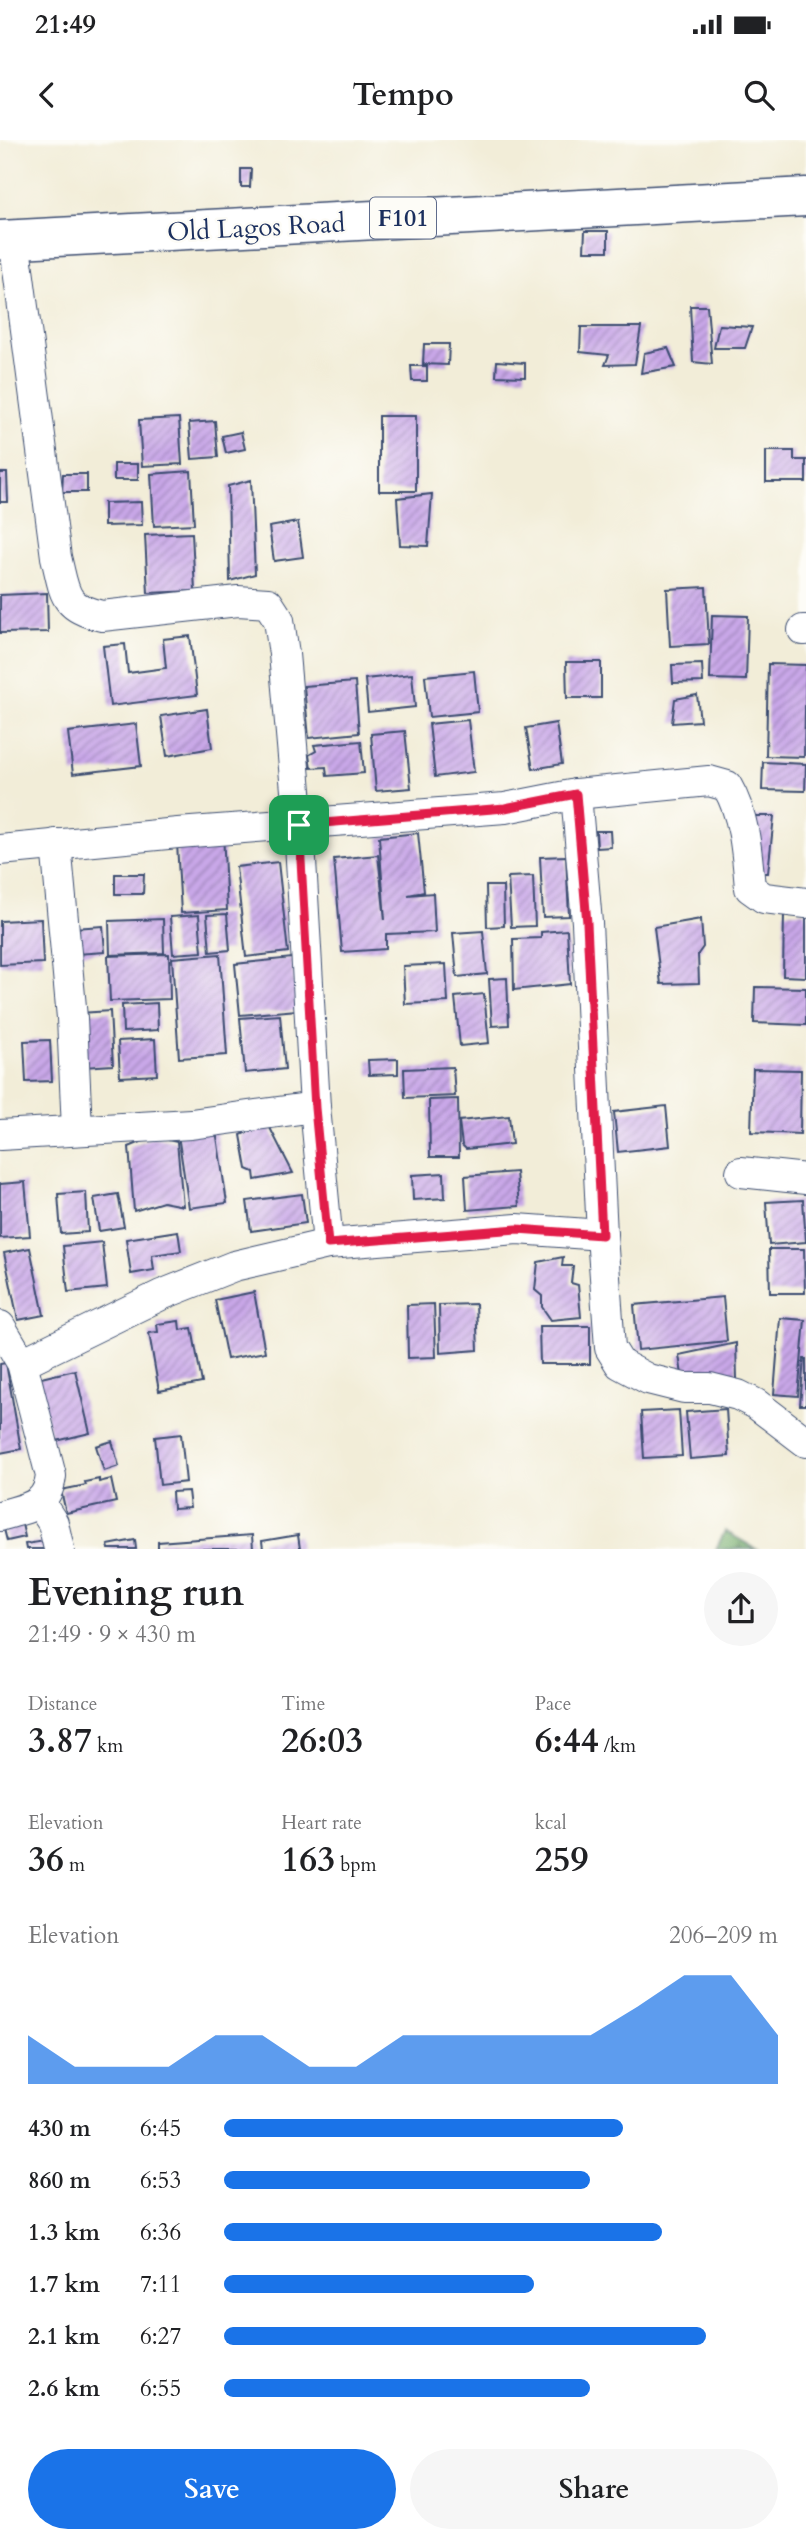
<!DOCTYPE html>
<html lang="en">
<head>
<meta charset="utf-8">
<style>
	body { margin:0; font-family:Cardo,serif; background:#f6f6f6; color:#202124; height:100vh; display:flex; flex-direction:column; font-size:26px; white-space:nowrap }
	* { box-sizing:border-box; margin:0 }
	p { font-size:23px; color:#757577 }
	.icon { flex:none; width:38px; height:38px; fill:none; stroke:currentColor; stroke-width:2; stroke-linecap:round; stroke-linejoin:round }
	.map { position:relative; height:1409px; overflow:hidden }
	.details { display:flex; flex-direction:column; background:#fff; flex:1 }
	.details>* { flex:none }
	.pin { position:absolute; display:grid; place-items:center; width:60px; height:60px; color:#fff; margin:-30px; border-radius:14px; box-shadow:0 4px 10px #0006 }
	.round { display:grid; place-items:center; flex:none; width:74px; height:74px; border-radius:37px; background:#f6f6f6 }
	.head { display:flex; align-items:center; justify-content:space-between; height:119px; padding:0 28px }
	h1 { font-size:38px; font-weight:600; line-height:52px }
	.figures { display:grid; grid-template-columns:repeat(3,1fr); gap:10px; height:119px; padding:7px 28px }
	.figures div { display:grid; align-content:center }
	.figures b { font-size:35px; font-weight:600 }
	.figures small { font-size:19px; font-weight:400 }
	.figures p { font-size:19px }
	.chart { height:196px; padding:14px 28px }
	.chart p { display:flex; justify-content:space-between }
	.chart svg { width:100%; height:126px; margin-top:7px; fill:#1a73e8; opacity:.7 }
	.action { display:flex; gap:14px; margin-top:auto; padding:14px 28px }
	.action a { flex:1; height:80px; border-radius:42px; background:#1a73e8; color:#fff; font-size:28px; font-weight:600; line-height:80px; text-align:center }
	.action a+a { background:#f6f6f6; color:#202124 }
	ul { padding:0 28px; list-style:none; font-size:23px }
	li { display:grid; grid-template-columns:112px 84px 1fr; align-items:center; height:52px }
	li i { height:18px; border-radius:9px; background:#1a73e8 }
	.status { display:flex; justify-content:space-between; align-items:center; height:49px; padding:0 35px; background:#fff; direction:ltr }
	.status svg { height:19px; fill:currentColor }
	header { display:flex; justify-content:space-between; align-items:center; height:91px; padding:0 28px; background:#fff; font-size:32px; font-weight:600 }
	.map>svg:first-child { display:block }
	.forest { fill:url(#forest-firs); stroke:#466c63; stroke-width:2 }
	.building { fill:url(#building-hatch) }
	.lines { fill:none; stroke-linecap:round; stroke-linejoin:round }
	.minor-casing { stroke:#3b4c70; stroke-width:32 }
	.major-casing { stroke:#3b4c70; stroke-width:41 }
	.minor { stroke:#fff; stroke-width:30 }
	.major { stroke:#fff; stroke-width:38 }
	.route-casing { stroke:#fff; stroke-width:14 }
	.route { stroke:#e11d48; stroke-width:9 }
	.labels { text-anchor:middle; stroke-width:5; stroke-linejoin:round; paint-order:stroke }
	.shield { fill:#fdfcf7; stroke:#5f6c8c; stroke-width:2 }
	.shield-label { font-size:24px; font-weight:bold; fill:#1b2f5e }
	.street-label { font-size:26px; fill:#1b2f5e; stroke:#fdfcf7 }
</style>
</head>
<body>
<div class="status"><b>21:49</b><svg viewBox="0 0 49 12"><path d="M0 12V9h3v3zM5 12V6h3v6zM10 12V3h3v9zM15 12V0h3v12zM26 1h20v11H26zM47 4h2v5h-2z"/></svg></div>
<header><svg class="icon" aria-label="back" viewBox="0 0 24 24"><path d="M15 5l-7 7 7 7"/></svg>Tempo<svg class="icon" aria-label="search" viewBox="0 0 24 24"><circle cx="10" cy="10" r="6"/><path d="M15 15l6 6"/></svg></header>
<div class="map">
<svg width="806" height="1409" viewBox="0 0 806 1409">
	<defs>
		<pattern id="forest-firs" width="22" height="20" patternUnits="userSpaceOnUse" patternTransform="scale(1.75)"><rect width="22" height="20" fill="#71aa68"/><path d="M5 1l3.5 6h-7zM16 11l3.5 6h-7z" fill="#5c8b59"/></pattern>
		<pattern id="building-hatch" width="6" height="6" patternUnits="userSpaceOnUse" patternTransform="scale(1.75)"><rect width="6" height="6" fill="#c9a7e8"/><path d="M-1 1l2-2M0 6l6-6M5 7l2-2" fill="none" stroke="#a288bf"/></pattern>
	</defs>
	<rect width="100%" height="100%" fill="#fdfcf7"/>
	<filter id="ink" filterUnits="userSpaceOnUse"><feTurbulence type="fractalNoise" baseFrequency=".0143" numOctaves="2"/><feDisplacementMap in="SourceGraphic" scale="14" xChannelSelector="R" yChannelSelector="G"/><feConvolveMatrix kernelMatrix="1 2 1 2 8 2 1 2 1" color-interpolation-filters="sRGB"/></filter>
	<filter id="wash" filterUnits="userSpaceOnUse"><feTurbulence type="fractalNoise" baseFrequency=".00686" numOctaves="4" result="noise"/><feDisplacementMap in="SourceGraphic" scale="28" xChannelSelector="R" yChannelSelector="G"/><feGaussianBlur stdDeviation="1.57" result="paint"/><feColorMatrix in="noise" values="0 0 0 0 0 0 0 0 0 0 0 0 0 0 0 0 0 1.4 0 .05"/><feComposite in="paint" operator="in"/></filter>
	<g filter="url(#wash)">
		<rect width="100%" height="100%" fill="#f2edd8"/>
		<path class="forest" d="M725 1391 756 1409H716Z"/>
		<g id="blocks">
			<g class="building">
				<path d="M241 29H251L250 47H241Z"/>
				<path d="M585 91H608V111H584Z"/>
				<path d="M690 166H707L712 224 693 222Z"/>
				<path d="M719 185 752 187 745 208H714Z"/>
				<path d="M581 187H641L635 224 605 225 609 215 580 212Z"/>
				<path d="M424 204H449L448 225 423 224Z"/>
				<path d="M668 208 676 227 641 233 644 213Z"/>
				<path d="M497 221 525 223V237L496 236Z"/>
				<path d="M411 226H427V241H412Z"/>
				<rect x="379" y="276" width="37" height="75"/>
				<path d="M179 278 182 324 142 326 139 280Z"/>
				<path d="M215 281 218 317 192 319 189 283Z"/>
				<path d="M241 292 245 309 226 313 222 296Z"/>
				<path d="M766 311H794V320H806V342H766Z"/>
				<rect x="114" y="324" width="24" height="16"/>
				<path d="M191 331 194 384 154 386 151 334Z"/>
				<path d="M0 333H7L8 362H0Z"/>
				<path d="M63 334H87V352H62Z"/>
				<path d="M251 340 255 434 230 441 228 346Z"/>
				<path d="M432 354 428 406 400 405 397 358Z"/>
				<path d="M141 362 142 385 104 386V363Z"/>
				<path d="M298 382 303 417 274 421 269 387Z"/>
				<path d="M192 393 195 451 148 453 145 395Z"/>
				<path d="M706 447 709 504 670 506 667 449Z"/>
				<path d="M47 453 48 492 0 493V455Z"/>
				<path d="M712 475 748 476 746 540 710 539Z"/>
				<path d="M190 496 197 555 110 566 103 506 125 504 128 533 166 528 163 499Z"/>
				<path d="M566 522H601V558H567Z"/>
				<path d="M702 524 703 542 673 543 672 525Z"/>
				<path d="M768 524 806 525 804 617 766 616Z"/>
				<path d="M474 531 478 572 429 577 425 536Z"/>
				<path d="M412 534 415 567 368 572 365 539Z"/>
				<path d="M355 542 359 593 309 598 304 546Z"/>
				<path d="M697 555 700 581 672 583 675 559Z"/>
				<path d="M207 569 212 608 167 616 161 576Z"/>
				<path d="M468 580 474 632 435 637 429 584Z"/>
				<path d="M556 583 562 624 533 629 526 588Z"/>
				<path d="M136 584 141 626 73 634 68 592Z"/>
				<path d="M405 591 411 648 376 651 371 594Z"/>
				<path d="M361 601 364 633 327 636 326 627 311 628 309 615 316 611 314 605Z"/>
				<path d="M763 622 806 624 805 651 762 650Z"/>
				<path d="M755 676H774L768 733H749L757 705Z"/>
				<path d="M596 691H610L611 707 597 708Z"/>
				<path d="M223 693 227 770 181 773 177 703Z"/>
				<path d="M418 693 424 752 408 755 433 753 435 792 386 794V809L342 812 334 719 378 715 385 780 379 697Z"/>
				<path d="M566 716 569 776 543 777 540 717Z"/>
				<path d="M278 722 288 812 246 817 236 727Z"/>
				<path d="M115 734H144L143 754H115Z"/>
				<path d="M533 736 535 786 511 787 508 737Z"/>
				<path d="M486 746H503L504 786 487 787Z"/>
				<path d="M784 772H806V837L783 836Z"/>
				<path d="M227 774 230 810 210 812 207 775Z"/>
				<path d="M199 775 202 812 173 814 170 777Z"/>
				<path d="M41 779 43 823 0 825V781Z"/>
				<path d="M163 779 164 813 110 815 109 781Z"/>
				<path d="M701 779 703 807 698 814 699 843 661 844 654 787Z"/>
				<path d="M103 786 105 812 76 814 74 788Z"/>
				<path d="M567 790 570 844 514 850 513 799 541 798V792Z"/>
				<path d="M483 791 487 834 457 837 453 793Z"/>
				<path d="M169 814 170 859 110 861 108 816Z"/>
				<path d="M220 814 227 915 179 918 172 818Z"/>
				<path d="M292 818 297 870 240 875 235 824Z"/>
				<path d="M446 824 448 862 405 864 403 826Z"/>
				<path d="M507 838 509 885 492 886 489 839Z"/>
				<path d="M755 847 806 848V885L754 883Z"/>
				<path d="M484 854 489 903 460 906 455 857Z"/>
				<path d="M157 863 158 890 123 892 122 865Z"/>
				<path d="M110 871 113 925 83 927 80 873Z"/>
				<path d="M280 875 285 929 245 933 240 878Z"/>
				<path d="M155 899 157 935 120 937 118 901Z"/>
				<path d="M50 900 52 941 26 942 24 901Z"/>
				<path d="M398 919V934L369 935 368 920Z"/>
				<path d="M453 927 455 956 405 958 404 929Z"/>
				<path d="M753 929 801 930 800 994 751 992Z"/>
				<path d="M458 959 459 1017H430L429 960Z"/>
				<path d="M666 966 670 1006 618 1012 614 972Z"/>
				<path d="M509 976 512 1004 466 1009 462 1005 459 981Z"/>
				<path d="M267 982 293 1033 255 1040 254 1032 247 1029 241 995Z"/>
				<path d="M216 990 227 1063 189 1068 178 995Z"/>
				<path d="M153 997 177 1002 183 1066 163 1062 134 1071 129 1007Z"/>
				<path d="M516 1032 519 1066 467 1070 465 1036Z"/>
				<path d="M444 1033 445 1058 413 1060 412 1035Z"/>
				<path d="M25 1042 30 1096 0 1098V1044Z"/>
				<path d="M86 1052 88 1092 61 1094 58 1054Z"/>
				<path d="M118 1054 124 1087 99 1091 94 1058Z"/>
				<path d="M302 1054 306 1083 251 1091 247 1061Z"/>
				<path d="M803 1060 806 1102 769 1105 766 1062Z"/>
				<path d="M178 1091 181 1111 152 1115 154 1130 131 1134 126 1099Z"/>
				<path d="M102 1102 107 1148 68 1152 63 1106Z"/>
				<path d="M30 1108 44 1175 18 1180 4 1113Z"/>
				<path d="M769 1109H804L805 1153H770Z"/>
				<path d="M563 1117 562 1126H573L571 1143 578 1145 581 1177 551 1180 542 1167V1156L535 1150 538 1122Z"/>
				<path d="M254 1152 265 1212 227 1219 215 1160Z"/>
				<path d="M723 1157 727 1201 638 1210 634 1165Z"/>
				<path d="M434 1164 436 1217 408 1218 407 1165Z"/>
				<path d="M476 1164 478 1210 440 1213 439 1165Z"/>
				<path d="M780 1178 805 1180 798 1256 774 1254Z"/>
				<path d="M179 1181 180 1190 192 1188 202 1243 159 1251 149 1193 158 1192 157 1184Z"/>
				<path d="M539 1186H590V1224H540Z"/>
				<path d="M736 1203 737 1239 684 1248 679 1215Z"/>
				<path d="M804 1219H806V1265H800Z"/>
				<path d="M6 1223 21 1309 0 1313V1224Z"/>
				<path d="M75 1230 90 1293 52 1302 37 1239Z"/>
				<path d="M726 1269 729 1316 690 1319 686 1272Z"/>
				<path d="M679 1270 682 1316 644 1318 641 1272Z"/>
				<path d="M181 1294 186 1342 160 1345 155 1297Z"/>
				<path d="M112 1301 119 1326 104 1331 96 1306Z"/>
				<path d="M99 1339V1342L111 1339 116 1362 66 1373 61 1350 86 1345 85 1342Z"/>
				<path d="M188 1351 190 1368 173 1369 172 1352Z"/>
				<path d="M21 1380 25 1397 7 1401 3 1385Z"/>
				<path d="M252 1395 253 1409H158V1402Z"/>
				<path d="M298 1395 300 1409H263L262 1401Z"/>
				<path d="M52 1400 53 1409H26L25 1404Z"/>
				<path d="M135 1400 136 1409H109L108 1405Z"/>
			</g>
		</g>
	</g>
	<g filter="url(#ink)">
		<use href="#blocks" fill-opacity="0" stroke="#3b4c70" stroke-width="2"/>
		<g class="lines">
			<g class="minor-casing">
				<g id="minor">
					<path d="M14 99 56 417C65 452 62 468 102 476L238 461 268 463 279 480 284 514 299 685 315 967 328 1104"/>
					<path d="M803 490H806"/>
					<path d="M576 654 587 783 602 1095 610 1208 620 1224 648 1239 684 1248H710L738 1255 756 1264 806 1302"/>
					<path d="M56 704 72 878 77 990"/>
					<path d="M0 710 178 693 505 668 576 654 709 641 727 646C745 677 747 713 750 748L764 758 806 763"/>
					<path d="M0 995 191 984 315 967"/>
					<path d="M741 1032 806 1039"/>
					<path d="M0 1186 22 1223 51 1336C47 1368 27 1367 0 1376"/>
					<path d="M22 1223 161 1155 234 1126 328 1104 517 1089 602 1095"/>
					<path d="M40 1363 53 1383 59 1409"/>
				</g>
			</g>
			<g class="major-casing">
				<path id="major" d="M0 100 806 57"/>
			</g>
			<use href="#minor" class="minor"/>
			<use href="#major" class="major"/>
		</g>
	</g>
	<g class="lines" filter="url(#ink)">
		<g class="route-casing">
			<path id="route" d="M576 654 587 783 602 1095 517 1089 328 1104 315 968 299 685 505 668Z"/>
		</g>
		<use href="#route" class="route"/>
	</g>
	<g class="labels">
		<rect class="shield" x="370" y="57.5" width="66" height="41" rx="5"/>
		<g class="shield-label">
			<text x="403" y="86">F101</text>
		</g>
		<g class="street-label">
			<text transform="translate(256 87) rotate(-3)" y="9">Old Lagos Road</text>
		</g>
	</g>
</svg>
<div class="pin" style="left:299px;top:685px;background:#1e9e55"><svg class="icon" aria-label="arrive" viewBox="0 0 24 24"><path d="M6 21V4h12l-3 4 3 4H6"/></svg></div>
</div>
<section class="details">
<div class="head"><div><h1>Evening run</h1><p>21:49 · 9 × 430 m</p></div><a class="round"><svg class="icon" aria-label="share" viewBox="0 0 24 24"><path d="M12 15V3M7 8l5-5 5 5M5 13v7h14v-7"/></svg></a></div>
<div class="figures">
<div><p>Distance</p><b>3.87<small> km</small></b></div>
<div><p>Time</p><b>26:03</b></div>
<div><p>Pace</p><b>6:44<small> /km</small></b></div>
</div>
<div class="figures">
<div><p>Elevation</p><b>36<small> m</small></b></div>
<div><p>Heart rate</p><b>163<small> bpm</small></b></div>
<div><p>kcal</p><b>259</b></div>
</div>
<div class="chart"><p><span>Elevation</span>206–209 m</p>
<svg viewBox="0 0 160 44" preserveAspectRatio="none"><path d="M0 44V27L10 38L20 38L30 38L40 27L50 27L60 38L70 38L80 27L90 27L100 27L110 27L120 27L130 17L140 6L150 6L160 27V44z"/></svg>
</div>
<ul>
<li><b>430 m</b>6:45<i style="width:72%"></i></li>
<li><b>860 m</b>6:53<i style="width:66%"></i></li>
<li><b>1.3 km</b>6:36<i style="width:79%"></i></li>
<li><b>1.7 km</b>7:11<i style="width:56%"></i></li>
<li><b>2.1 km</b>6:27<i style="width:87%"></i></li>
<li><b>2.6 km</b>6:55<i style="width:66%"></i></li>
</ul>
<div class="action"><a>Save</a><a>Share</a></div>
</section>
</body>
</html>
